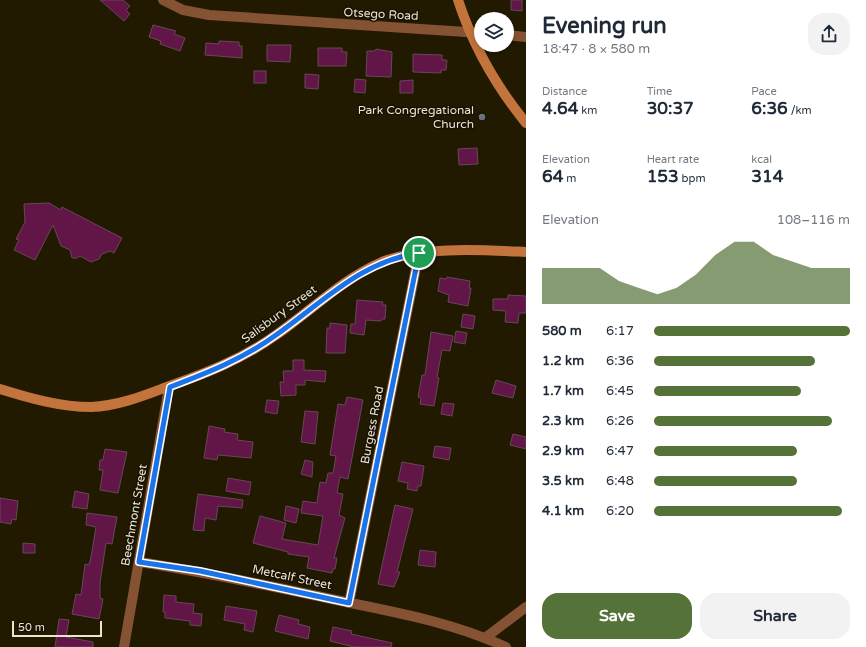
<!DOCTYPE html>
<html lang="en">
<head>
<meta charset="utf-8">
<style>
	body { margin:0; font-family:"Varela Round",sans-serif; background:#f2f2f3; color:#1f2937; height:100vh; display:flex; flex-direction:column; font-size:15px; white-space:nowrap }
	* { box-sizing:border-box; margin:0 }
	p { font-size:13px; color:#747a83 }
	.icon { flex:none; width:22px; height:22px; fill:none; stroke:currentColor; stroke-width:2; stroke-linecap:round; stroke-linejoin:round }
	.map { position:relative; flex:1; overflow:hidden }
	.drawer { display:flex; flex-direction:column; background:#fff; width:340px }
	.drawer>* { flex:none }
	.controls { position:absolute; left:474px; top:12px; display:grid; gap:8px }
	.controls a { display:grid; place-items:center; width:40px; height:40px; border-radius:50%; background:#fff; box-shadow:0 2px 6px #0003; font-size:20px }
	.scale { position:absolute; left:12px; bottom:10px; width:90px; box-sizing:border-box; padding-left:4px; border:2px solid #e9e4d3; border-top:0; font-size:11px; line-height:14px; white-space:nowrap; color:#e9e4d3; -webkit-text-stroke:3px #191100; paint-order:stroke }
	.pin { position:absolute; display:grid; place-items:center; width:34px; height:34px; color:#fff; margin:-17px; border:2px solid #fff; border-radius:50%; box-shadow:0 1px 4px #0007 }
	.round { display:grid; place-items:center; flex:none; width:42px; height:42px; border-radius:16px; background:#f2f2f3 }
	.summary { display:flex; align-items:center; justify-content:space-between; height:68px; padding:0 16px }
	h1 { font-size:22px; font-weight:700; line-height:30px }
	.stats { display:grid; grid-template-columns:repeat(3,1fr); gap:6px; height:68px; padding:4px 16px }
	.stats div { display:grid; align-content:center }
	.stats b { font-size:17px; font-weight:700 }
	.stats small { font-size:11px; font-weight:400 }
	.stats p { font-size:11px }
	.chart { height:112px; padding:8px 16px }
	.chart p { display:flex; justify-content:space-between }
	.chart svg { width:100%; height:72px; margin-top:4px; fill:#557238; opacity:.7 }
	.button { display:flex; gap:8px; margin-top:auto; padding:8px 16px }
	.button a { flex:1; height:46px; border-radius:16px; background:#557238; color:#fff; font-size:16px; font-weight:700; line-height:46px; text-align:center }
	.button a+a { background:#f2f2f3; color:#1f2937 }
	ul { padding:0 16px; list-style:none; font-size:13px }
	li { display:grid; grid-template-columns:64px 48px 1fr; align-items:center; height:30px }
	li i { height:10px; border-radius:5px; background:#557238 }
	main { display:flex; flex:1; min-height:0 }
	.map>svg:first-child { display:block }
	.building { fill:#621647; stroke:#654857 }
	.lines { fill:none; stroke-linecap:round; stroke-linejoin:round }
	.minor { stroke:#855333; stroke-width:10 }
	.secondary { stroke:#c3733c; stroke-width:10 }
	.route-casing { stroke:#fff; stroke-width:8 }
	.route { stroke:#1a73e8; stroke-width:5 }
	.worship-dot { fill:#6b7280; stroke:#191100; stroke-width:1.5 }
	.labels { text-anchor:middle; stroke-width:3; stroke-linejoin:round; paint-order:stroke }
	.street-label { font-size:12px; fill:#e9e4d3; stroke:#191100 }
	.poi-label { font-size:12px; fill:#e9e4d3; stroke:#191100; text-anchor:end }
</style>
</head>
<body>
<main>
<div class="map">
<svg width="526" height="647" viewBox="0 0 526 647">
	<rect width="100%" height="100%" fill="#221a00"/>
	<g class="building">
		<path d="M100 0H123L130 6 126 10 130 14 124 21Z"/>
		<path d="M511 0H522V11L511 10Z"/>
		<path d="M153 25 176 31 174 34 185 38 180 51 160 44 161 41 149 37Z"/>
		<path d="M219 41 239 42V46H242V58L205 55 206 43 219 44Z"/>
		<path d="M267 45H291L290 62 267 61Z"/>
		<path d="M318 48H342V52H347L346 66H318Z"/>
		<path d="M376 49 392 52 391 77 366 76 367 51H375Z"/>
		<path d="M413 54 442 55V60H447L446 70H441V73L413 72Z"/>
		<rect x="254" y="71" width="12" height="12"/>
		<path d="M305 74 319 75 318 89 305 88Z"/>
		<path d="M355 79 366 80 365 93 354 92Z"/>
		<path d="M413 80V93H400V81Z"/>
		<path d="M477 148 478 164 459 165 458 149Z"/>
		<path d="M49 203 61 210 62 207 122 238 114 253 110 251 102 254 99 259 91 262 80 256 77 258H72L70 250 61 246 53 225 35 260 14 250 19 240 16 239 25 222 24 204Z"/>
		<path d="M447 277 470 281 469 288H471L468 306 448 302 449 295 438 291 440 278 446 279Z"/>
		<path d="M508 295 526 296V313H519L518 323 505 322 506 311 493 310V299H508Z"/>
		<path d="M357 300 383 302 382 305H386L385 319H382L381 321 366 320 364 335 350 333 351 324H355Z"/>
		<path d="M463 314 475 316 473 329 461 327Z"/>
		<path d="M330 323 347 325 345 353H326L327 328H330Z"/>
		<path d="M456 331 467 333 465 344 454 342Z"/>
		<path d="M431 332 453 336 450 351 442 350 437 377 439 378 434 406 420 404 421 398 418 397 422 375H425Z"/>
		<path d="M293 360H304V370L326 371 325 382 305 380V385H296V395L281 396 280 382H284L283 371H293Z"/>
		<path d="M496 380 516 386 513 398 492 393Z"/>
		<path d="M347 397 363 400 348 479 340 477 337 493 343 494 339 515 345 518 334 558H337L335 569H333L332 573 307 568 309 557 288 554V552L253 543 260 516 286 523 282 539 318 545 323 516 301 513 303 501 317 503 320 482 326 483 328 473H333L336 456 330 455 338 404 345 405Z"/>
		<path d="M267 400 279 401 277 414 265 412Z"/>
		<path d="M443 403 454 404 452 416 441 414Z"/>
		<path d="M305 411 318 412 315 444 301 442Z"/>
		<path d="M209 426 225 429 224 432 238 434 237 440 253 442 251 458 218 455 217 460 204 458Z"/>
		<path d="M513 434 526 437V449L510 445Z"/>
		<path d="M435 446 451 448 449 460 433 457Z"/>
		<path d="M105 449 127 452 118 493 100 490 103 470H99L100 460H103Z"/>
		<path d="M305 460 313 462 312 477 301 474Z"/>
		<path d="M402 462 424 466 421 486H418L417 491 407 489 408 483 398 481Z"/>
		<path d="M228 478 251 482 249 495 226 491Z"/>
		<path d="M75 491 89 494 87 509 72 507Z"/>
		<path d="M198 494 243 500 242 508 218 506 216 520 205 518 204 531 193 530Z"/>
		<path d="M0 498 18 501 16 520 12 519 11 524 0 522Z"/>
		<path d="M395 505 413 509 397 572H400L394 587 378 584Z"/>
		<path d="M286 506 299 509 296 523 284 520Z"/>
		<path d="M87 513 117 517 112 544 106 543 100 583V598L103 599 99 619 72 614 76 594 81 595 85 564 89 565 91 557 96 527 86 525Z"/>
		<path d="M23 543 35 544V553H23Z"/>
		<path d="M420 550 436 552 435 567 418 565Z"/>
		<path d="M164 595 176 596V602L194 604 193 613 202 614 201 626 190 625V621L165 618V612H163Z"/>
		<path d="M226 606 257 611 253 632 244 630 245 624 224 620Z"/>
		<path d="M279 615 299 620 298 624 310 627 308 639 275 631Z"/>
		<path d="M59 619 69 620 66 637 93 642V647H55Z"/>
		<path d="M333 627 352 631 351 634 392 643 391 647H354L330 641Z"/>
	</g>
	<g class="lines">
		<g class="minor">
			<path d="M163 0 183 10 209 15 481 33"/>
			<path d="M507 35 526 37"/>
			<path d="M139 562C205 572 271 586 336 600 394 612 452 622 506 647"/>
			<path d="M349 603 419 253"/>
			<path d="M485 638 526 607"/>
			<path d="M124 647 169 387"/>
		</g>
		<g class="secondary">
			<path d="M458 0C473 46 495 85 526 123"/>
			<path d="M0 389C29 398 60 407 91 407 117 406 140 397 164 388 204 374 241 360 276 335 311 311 342 279 382 262 423 246 482 250 526 252"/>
		</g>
	</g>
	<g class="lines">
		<g class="route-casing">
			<path id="route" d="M419 253 349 603 200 571 139 562 170 387C207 373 243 359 276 335 322 303 361 261 419 253Z"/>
		</g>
		<use href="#route" class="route"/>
	</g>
	<circle class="worship-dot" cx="482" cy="117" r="4"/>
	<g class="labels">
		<g class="street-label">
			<text transform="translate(381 14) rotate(3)" y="4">Otsego Road</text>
			<text transform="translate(279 314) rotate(-36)" y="4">Salisbury Street</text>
			<text transform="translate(372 425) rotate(-79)" y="4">Burgess Road</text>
			<text transform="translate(134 515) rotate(-80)" y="4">Beechmont Street</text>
			<text transform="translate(292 577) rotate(12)" y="4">Metcalf Street</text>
		</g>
		<g class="poi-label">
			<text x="474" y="114">Park Congregational<tspan x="474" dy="14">Church</tspan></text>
		</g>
	</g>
</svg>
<div class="controls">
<a><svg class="icon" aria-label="layers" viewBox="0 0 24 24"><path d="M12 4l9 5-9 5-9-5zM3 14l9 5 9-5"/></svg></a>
</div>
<div class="scale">50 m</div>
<div class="pin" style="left:419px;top:253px;background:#1e9e55"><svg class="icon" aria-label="arrive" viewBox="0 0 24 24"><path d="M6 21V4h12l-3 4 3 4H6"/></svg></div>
</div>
<section class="drawer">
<div class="summary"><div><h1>Evening run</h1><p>18:47 · 8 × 580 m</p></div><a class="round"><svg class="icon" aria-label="share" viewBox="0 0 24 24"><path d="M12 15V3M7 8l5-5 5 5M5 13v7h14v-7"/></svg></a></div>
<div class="stats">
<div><p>Distance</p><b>4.64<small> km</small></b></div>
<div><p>Time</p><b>30:37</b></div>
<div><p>Pace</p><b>6:36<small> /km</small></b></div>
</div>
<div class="stats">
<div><p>Elevation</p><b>64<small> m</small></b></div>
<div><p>Heart rate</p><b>153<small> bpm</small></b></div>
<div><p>kcal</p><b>314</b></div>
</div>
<div class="chart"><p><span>Elevation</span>108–116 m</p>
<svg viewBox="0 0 160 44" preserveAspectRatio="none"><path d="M0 44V22L10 22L20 22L30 22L40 30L50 34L60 38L70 34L80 26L90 14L100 6L110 6L120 14L130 18L140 22L150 22L160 22V44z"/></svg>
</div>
<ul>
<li><b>580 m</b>6:17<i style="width:100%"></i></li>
<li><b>1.2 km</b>6:36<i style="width:82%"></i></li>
<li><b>1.7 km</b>6:45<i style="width:75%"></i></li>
<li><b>2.3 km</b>6:26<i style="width:91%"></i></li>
<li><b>2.9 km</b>6:47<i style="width:73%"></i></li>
<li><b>3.5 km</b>6:48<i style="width:73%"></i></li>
<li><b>4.1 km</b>6:20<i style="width:96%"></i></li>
</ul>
<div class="button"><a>Save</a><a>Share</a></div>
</section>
</main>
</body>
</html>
